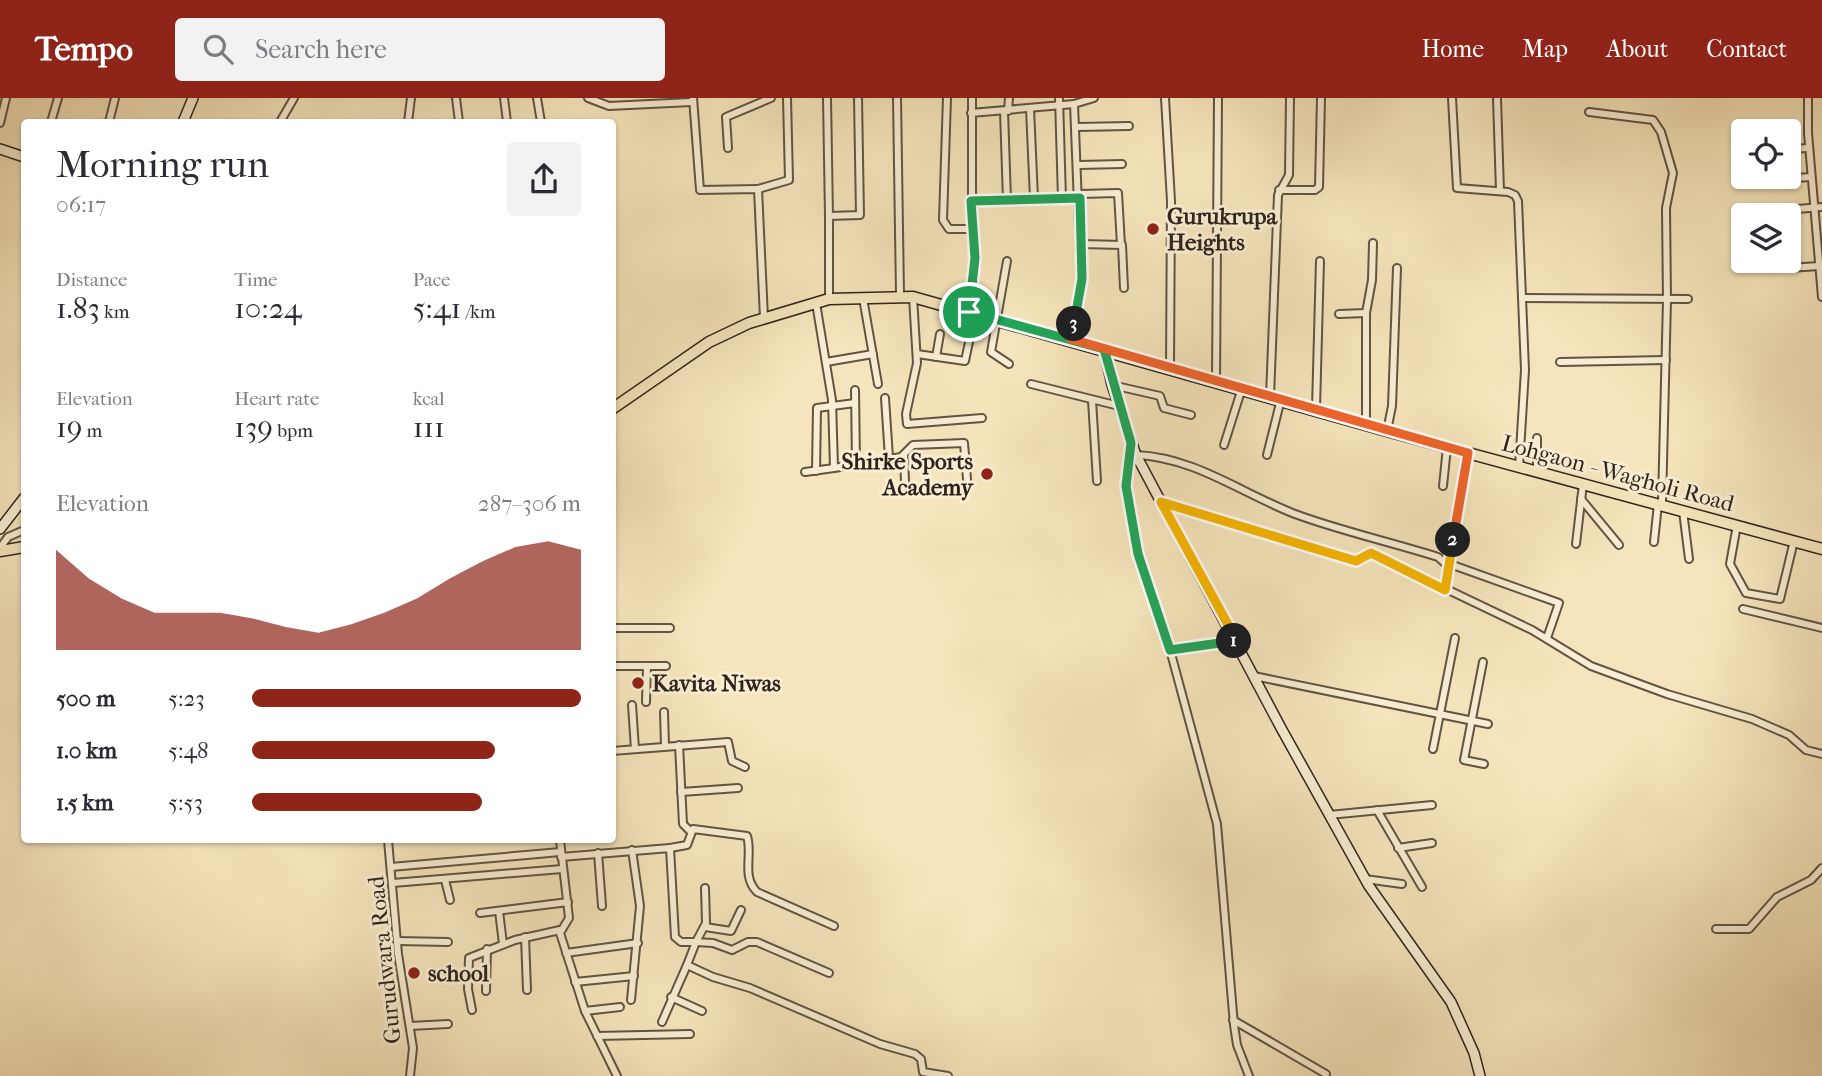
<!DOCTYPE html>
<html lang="en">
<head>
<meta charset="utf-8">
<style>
	body { margin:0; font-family:"IM FELL French Canon",serif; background:#f2f2f3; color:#2b2b33; height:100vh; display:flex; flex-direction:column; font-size:26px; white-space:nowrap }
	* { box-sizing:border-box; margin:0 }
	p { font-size:23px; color:#7c7c81 }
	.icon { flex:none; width:38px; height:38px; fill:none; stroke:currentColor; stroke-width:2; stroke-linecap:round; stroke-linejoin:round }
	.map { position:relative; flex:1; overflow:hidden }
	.drawer { position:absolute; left:21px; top:21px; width:595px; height:724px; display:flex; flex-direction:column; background:#fff; border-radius:7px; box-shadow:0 2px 5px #0004 }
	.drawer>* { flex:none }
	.buttons { position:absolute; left:1731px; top:21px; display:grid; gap:14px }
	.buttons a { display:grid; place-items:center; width:70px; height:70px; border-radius:7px; background:#fff; box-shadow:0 2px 5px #0004; font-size:35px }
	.pin { position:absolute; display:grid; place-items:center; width:60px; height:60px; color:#fff; margin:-30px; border:4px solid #fff; border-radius:50%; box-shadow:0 2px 7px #0007 }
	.km { position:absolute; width:35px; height:35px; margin:-18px; border-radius:50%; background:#222; color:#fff; font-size:19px; line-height:35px; text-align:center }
	.round { display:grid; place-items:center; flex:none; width:74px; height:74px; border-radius:7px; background:#f2f2f3 }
	.overview { display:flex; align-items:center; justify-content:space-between; height:119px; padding:0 35px }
	h1 { font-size:38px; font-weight:600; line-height:52px }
	.figures { display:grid; grid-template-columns:repeat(3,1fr); gap:10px; height:119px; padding:7px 35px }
	.figures div { display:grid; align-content:center }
	.figures b { font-size:30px; font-weight:600 }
	.figures small { font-size:19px; font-weight:400 }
	.figures p { font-size:19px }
	.chart { height:196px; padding:14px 35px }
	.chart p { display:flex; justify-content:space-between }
	.chart svg { width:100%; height:126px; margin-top:7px; fill:#8f2418; opacity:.7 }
	ul { padding:0 35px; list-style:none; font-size:23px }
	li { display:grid; grid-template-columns:112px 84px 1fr; align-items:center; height:52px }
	li i { height:18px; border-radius:9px; background:#8f2418 }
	header { display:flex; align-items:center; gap:42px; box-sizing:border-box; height:98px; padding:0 35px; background:#8f2418; color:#fff }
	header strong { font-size:33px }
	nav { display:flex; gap:38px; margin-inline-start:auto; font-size:24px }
	.search { width:490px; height:63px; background:#f2f2f3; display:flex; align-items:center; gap:18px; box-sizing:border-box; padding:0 24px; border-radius:7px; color:#7c7c81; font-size:26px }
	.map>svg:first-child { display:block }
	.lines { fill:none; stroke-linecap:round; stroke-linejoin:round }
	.street-casing { stroke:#615445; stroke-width:10 }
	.secondary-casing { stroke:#2f241d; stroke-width:12 }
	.primary-casing { stroke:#2f241d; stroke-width:13 }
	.street { stroke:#f9eed3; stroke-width:6 }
	.secondary { stroke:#f9eed3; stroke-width:9 }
	.primary { stroke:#f6e5bc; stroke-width:10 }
	.split-1-casing { stroke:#fff; stroke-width:14 }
	.split-2-casing { stroke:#fff; stroke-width:14 }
	.split-3-casing { stroke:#fff; stroke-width:14 }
	.split-4-casing { stroke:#fff; stroke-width:14 }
	.split-1 { stroke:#22a559; stroke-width:9 }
	.split-2 { stroke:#f5b400; stroke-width:9 }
	.split-3 { stroke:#f0652b; stroke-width:9 }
	.split-4 { stroke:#22a559; stroke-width:9 }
	.poi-dot { fill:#8f2418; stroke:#f9eed3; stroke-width:2.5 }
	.labels { text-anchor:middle; stroke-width:6; stroke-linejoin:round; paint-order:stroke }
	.poi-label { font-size:23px; font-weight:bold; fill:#2f241d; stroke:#f9eed3; text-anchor:start }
	.street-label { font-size:23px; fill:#2f241d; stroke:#f9eed3 }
</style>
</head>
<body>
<header>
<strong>Tempo</strong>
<div class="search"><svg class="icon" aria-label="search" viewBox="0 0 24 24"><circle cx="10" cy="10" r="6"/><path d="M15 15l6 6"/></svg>Search here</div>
<nav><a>Home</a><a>Map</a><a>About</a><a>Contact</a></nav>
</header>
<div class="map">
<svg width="1822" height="978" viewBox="0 0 1822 978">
	<rect width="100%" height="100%" fill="#f6e5bc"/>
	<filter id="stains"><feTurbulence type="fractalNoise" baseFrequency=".00286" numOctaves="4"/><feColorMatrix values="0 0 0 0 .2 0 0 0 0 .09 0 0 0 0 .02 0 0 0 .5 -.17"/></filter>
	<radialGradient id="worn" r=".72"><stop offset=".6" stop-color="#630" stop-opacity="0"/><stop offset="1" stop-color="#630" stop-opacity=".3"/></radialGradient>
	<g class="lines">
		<g class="street-casing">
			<g id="street">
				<path d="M456 0 459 24"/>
				<path d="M504 0 507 24"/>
				<path d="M537 0 541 24"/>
				<path d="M588 0 609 8 691 4"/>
				<path d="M693 0 700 92 758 91 764 220"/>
				<path d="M827 0 829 118"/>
				<path d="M897 0 900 197"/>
				<path d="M947 0 943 122 949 131H972"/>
				<path d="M1059 0 1062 101"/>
				<path d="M1165 0 1171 103 1170 270"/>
				<path d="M1452 0 1457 90 1508 94 1515 97 1518 103 1525 272 1519 369"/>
				<path d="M1497 0 1500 93"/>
				<path d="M1808 0V35L1822 199"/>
				<path d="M1030 10 1034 101"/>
				<path d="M1004 13 1007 102"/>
				<path d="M1008 13 1009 0"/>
				<path d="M1589 14 1653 22 1661 34 1673 75 1666 110 1667 202 1662 405"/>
				<path d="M971 15 1074 6 1094 0"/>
				<path d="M51 24 58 0"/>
				<path d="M109 24 115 0"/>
				<path d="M280 24 294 0"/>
				<path d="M408 24 411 0"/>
				<path d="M0 25 6 0"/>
				<path d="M1076 29 1129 28"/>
				<path d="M728 50 726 19 771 0"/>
				<path d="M1788 51 1809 50"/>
				<path d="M1079 67 1122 66"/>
				<path d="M1768 82 1811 79"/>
				<path d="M758 91 789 82 787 0"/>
				<path d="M1279 92H1315L1319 89 1321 0"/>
				<path d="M1080 96 1118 95 1121 147"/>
				<path d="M971 103 1080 100"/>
				<path d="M1771 113 1822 109"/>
				<path d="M1081 146 1122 147 1124 190"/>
				<path d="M1007 163 991 254 1009 266"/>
				<path d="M1789 170 1819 168"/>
				<path d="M913 199 917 265 906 316 907 326 982 320"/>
				<path d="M863 200 878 286"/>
				<path d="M1522 200 1688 201"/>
				<path d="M829 201V118L860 117 858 0"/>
				<path d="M816 205 832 302 834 370 901 359 913 347 964 345 967 381"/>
				<path d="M969 214 975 160 972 131V0"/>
				<path d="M1339 216 1366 215"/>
				<path d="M1071 241 1081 181 1074 6"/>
				<path d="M917 256 965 263 969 244"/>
				<path d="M936 259 940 236"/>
				<path d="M826 264 873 256"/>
				<path d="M1560 264 1666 262"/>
				<path d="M1216 283 1218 0"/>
				<path d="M1031 286 1119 308"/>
				<path d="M1112 287 1160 298 1164 310 1191 317"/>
				<path d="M855 292 856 366"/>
				<path d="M1270 298 1278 97 1289 77 1290 0"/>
				<path d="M885 300 889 360"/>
				<path d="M1092 302 1097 383"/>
				<path d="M1316 310 1320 163"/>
				<path d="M1366 325V215L1372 182 1373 145"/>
				<path d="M1387 333 1392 308 1397 170"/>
				<path d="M1131 345 1126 388 1138 456 1169 548 1217 726 1234 927 1237 947 1249 978"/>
				<path d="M1224 347 1242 290"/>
				<path d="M1468 355 1447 465 1559 505 1547 540"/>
				<path d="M904 357 905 384"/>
				<path d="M1136 357C1194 359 1243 396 1295 416 1341 433 1391 444 1438 459L1448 468 1445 492"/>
				<path d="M1267 357 1281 301"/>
				<path d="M816 373 817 310 855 305"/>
				<path d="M1537 373V340"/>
				<path d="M805 374 834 370"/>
				<path d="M1443 388 1447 349"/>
				<path d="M1581 401 1619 447"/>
				<path d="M1161 404 1352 462 1359 463 1371 455 1532 532 1591 568 1667 596 1752 621 1789 637 1806 652 1822 656"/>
				<path d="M1683 413 1689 461"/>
				<path d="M1737 427 1730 466 1746 495 1780 501 1794 443"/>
				<path d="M1654 444 1658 406"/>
				<path d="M1576 446 1583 386"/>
				<path d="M0 450 8 439 24 432"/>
				<path d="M1743 511 1822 530"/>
				<path d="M612 530H670"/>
				<path d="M1169 552 1236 543"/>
				<path d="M1483 564 1464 662 1484 666"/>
				<path d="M612 568H666"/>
				<path d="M1254 578 1488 626"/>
				<path d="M646 604 647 568"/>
				<path d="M632 607 635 651"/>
				<path d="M664 614 665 648"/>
				<path d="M679 647 683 726 690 733"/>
				<path d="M1433 651 1455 540"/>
				<path d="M612 653 728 644 732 663 745 669"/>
				<path d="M681 694 738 690"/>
				<path d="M1377 712 1422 789"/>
				<path d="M1329 717 1432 707"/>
				<path d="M388 742 398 856 413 950 410 978"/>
				<path d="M560 742 569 820 560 835 585 913 617 978"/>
				<path d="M670 750 687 747 693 731 747 738C753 757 741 778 757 794L834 828"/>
				<path d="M1398 750 1432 745"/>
				<path d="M598 755 602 808"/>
				<path d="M561 759 670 750 675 839 681 844H696L687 867 713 879 750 890 880 946 915 956 921 961 923 974 948 978"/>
				<path d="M391 769 560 754"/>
				<path d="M1365 781 1402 786"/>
				<path d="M445 782 450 802"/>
				<path d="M393 785 562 771"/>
				<path d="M705 790 706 825 696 844 713 845 732 852 748 844H757L829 875"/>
				<path d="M499 813 503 846"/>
				<path d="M480 815 568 804"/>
				<path d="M705 829 731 833 741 812"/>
				<path d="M1716 831H1749L1777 799 1811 782 1822 770"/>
				<path d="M525 839 527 892"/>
				<path d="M397 843 448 844"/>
				<path d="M566 855 638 845"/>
				<path d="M575 884 634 878"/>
				<path d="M486 893 487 851"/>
				<path d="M671 899 702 913"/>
				<path d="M631 902 640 808 632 752"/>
				<path d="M472 912 468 891 469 860 515 842 560 832"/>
				<path d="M585 913 620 909"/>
				<path d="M1233 922 1326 976"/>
				<path d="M662 924 687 867"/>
				<path d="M410 928 448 926"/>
				<path d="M597 938 690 936"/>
			</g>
		</g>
		<g class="secondary-casing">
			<g id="secondary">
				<path d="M183 24 193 0"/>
				<path d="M0 51 24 59"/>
				<path d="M1104 251 1112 287 1136 357 1281 630 1369 788 1451 904 1474 955 1480 978"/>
				<path d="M0 431 24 400"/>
			</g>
		</g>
		<g class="primary-casing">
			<g id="primary">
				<path d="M612 311 709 244 749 225 829 201 913 199 1387 333 1822 451"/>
				<path d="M0 453 24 449"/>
			</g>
		</g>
		<use href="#street" class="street"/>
		<use href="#secondary" class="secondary"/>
		<use href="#primary" class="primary"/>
	</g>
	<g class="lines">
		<g class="split-1-casing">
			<path id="split-1" d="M969 214 1104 251 1131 345 1126 388 1138 456 1170 552 1234 543"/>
		</g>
		<g class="split-2-casing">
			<path id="split-2" d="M1234 543 1231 532 1161 404 1356 463 1371 455 1445 492 1453 442"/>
		</g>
		<g class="split-3-casing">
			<path id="split-3" d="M1074 226 1071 241 1468 355 1453 442"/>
		</g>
		<g class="split-4-casing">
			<path id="split-4" d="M969 214 975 160 971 103 1080 100 1082 181 1074 226"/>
		</g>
		<use href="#split-1" class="split-1"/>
		<use href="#split-2" class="split-2"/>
		<use href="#split-3" class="split-3"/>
		<use href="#split-4" class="split-4"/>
	</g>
	<g class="poi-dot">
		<circle cx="1153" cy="131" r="7"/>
		<circle cx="987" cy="376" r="7"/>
		<circle cx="638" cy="585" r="7"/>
		<circle cx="414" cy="875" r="7"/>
	</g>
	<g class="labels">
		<g class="poi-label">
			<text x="1167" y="126">Gurukrupa<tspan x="1167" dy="26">Heights</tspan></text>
			<text x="973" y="371" text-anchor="end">Shirke Sports<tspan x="973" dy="26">Academy</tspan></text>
			<text x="652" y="593">Kavita Niwas</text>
			<text x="428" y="883">school</text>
		</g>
		<g class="street-label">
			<text transform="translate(1618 375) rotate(15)" y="8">Lohgaon - Wagholi Road</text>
			<text transform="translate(384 862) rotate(-96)" y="8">Gurudwara Road</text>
		</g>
	</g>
	<rect width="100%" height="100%" filter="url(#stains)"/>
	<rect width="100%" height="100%" fill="url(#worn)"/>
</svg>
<div class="buttons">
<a><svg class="icon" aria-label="locate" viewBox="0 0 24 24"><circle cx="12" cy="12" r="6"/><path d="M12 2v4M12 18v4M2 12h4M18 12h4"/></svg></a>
<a><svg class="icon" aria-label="layers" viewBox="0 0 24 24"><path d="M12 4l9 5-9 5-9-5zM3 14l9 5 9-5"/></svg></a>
</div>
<div class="pin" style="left:969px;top:214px;background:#1e9e55"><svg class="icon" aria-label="arrive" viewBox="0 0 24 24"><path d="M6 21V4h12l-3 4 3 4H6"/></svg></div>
<b class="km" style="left:1234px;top:543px">1</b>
<b class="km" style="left:1453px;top:442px">2</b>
<b class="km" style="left:1074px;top:226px">3</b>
<section class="drawer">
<div class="overview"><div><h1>Morning run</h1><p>06:17</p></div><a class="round"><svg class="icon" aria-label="share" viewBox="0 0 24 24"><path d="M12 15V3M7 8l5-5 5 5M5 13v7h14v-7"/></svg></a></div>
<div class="figures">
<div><p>Distance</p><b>1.83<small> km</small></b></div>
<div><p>Time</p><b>10:24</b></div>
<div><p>Pace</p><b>5:41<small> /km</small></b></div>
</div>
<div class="figures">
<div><p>Elevation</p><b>19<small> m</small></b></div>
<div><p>Heart rate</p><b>139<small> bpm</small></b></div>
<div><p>kcal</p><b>111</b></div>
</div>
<div class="chart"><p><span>Elevation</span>287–306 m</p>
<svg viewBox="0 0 160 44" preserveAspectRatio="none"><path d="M0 44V9L10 19L20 26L30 31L40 31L50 31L60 33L70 36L80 38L90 35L100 31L110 26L120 19L130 13L140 8L150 6L160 9V44z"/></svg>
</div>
<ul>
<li><b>500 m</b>5:23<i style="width:100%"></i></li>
<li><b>1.0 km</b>5:48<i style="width:74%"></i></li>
<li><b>1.5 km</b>5:53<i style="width:70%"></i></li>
</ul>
</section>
</div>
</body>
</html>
